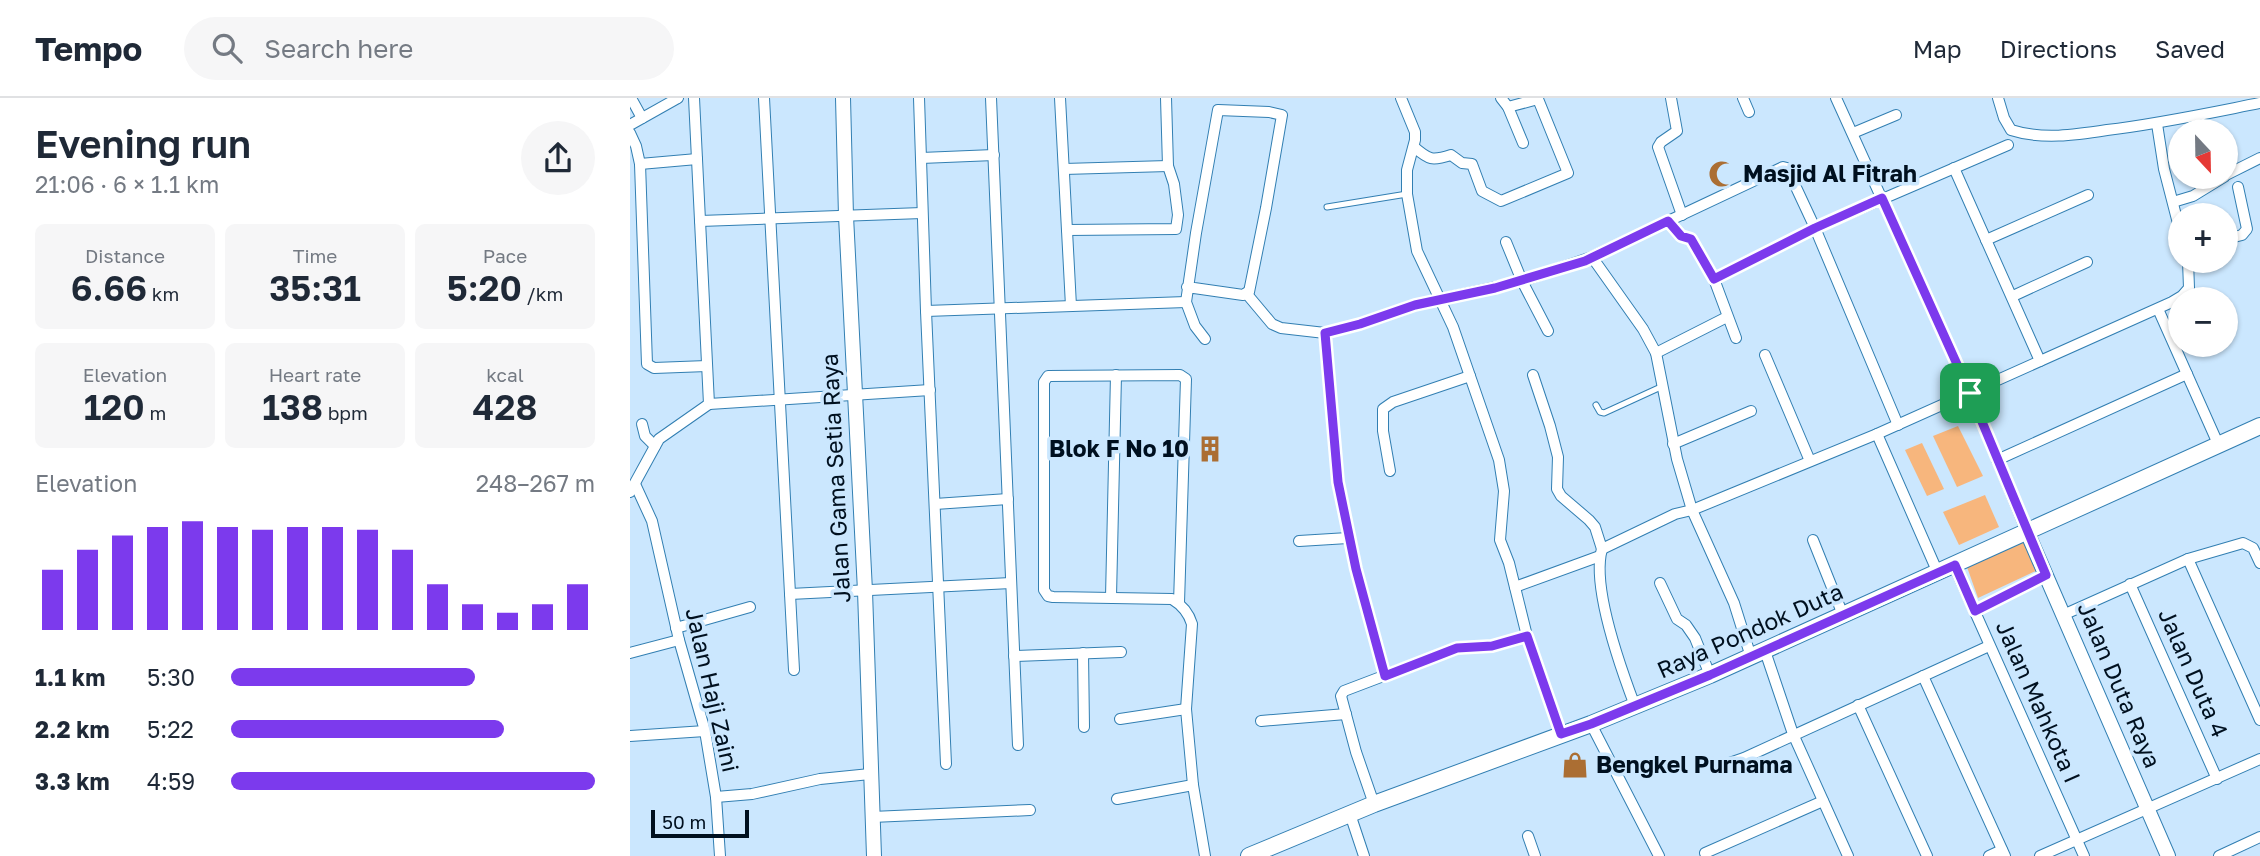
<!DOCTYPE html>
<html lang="en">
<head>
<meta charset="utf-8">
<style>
	body { margin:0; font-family:"Golos Text",sans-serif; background:#f6f6f7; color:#1f2937; height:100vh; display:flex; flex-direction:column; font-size:26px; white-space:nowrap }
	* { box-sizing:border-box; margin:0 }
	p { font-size:23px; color:#747a83 }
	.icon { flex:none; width:38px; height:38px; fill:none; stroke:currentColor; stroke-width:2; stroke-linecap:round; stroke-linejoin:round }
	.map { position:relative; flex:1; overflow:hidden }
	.side { display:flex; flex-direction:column; background:#fff; width:630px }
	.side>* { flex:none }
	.needle { width:46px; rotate:158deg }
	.tools { position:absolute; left:1538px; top:21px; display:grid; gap:14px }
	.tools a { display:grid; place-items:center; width:70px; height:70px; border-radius:50%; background:#fff; box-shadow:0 2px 5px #0004; font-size:35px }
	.scale { position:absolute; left:21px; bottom:18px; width:98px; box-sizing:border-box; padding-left:7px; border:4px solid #00101f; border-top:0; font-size:19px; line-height:24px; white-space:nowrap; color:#00101f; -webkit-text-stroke:5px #cbe7fe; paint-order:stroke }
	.pin { position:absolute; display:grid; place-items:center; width:60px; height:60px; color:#fff; margin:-30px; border-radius:14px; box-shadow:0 4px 10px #0006 }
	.round { display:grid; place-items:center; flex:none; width:74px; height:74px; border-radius:37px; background:#f6f6f7 }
	.overview { display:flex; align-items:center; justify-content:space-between; height:119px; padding:0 35px }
	h1 { font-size:38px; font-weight:600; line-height:52px }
	.metrics { display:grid; grid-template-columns:repeat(3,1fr); gap:10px; height:119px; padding:7px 35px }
	.metrics div { display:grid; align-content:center; border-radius:10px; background:#f6f6f7; text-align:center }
	.metrics b { font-size:35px; font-weight:600 }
	.metrics small { font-size:19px; font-weight:400 }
	.metrics p { font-size:19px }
	.chart { height:196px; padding:14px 35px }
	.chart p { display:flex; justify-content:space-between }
	.chart svg { width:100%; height:126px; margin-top:7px; stroke:#7c3aed; stroke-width:6 }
	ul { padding:0 35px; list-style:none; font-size:23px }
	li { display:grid; grid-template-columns:112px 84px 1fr; align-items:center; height:52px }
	li i { height:18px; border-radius:9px; background:#7c3aed }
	header { display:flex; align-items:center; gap:42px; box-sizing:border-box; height:98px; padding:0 35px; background:#fff; border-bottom:2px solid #e0e1e3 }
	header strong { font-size:33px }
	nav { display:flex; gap:38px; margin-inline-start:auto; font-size:24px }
	.search { width:490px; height:63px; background:#f6f6f7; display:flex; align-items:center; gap:18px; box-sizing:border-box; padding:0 24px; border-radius:38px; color:#747a83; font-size:26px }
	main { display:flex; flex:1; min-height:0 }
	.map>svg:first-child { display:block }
	.green { fill:#f7b67d }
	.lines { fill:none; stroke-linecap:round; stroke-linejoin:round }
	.service-casing { stroke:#327fb2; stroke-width:7 }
	.minor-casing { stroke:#327fb2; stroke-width:12 }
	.tertiary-casing { stroke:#327fb2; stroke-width:16 }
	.secondary-casing { stroke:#327fb2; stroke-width:18 }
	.service { stroke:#fff; stroke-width:5 }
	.minor { stroke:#fff; stroke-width:10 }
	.tertiary { stroke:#fff; stroke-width:14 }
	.secondary { stroke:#fff; stroke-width:16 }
	.route-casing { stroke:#fff; stroke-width:14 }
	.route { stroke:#7c3aed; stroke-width:9 }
	.labels { text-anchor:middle; stroke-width:7; stroke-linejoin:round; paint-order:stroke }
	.poi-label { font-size:23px; font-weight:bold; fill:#00101f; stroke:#cbe7fe; text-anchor:start }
	.street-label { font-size:23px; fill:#00101f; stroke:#cbe7fe }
</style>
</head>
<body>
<header>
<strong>Tempo</strong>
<div class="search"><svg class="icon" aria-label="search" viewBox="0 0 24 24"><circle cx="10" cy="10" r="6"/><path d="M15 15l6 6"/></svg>Search here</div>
<nav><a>Map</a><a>Directions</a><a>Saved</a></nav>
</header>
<main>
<section class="side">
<div class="overview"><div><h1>Evening run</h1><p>21:06 · 6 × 1.1 km</p></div><a class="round"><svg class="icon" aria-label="share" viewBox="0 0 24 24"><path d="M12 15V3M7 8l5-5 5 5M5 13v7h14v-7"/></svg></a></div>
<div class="metrics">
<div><p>Distance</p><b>6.66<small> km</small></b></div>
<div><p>Time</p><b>35:31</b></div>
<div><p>Pace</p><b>5:20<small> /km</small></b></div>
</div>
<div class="metrics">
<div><p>Elevation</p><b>120<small> m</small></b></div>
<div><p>Heart rate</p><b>138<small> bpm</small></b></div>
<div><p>kcal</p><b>428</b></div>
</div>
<div class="chart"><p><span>Elevation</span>248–267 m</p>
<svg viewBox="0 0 160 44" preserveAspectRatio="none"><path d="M5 44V23M15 44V16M25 44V11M35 44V8M45 44V6M55 44V8M65 44V9M75 44V8M85 44V8M95 44V9M105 44V16M115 44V28M125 44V35M135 44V38M145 44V35M155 44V28"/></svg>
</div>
<ul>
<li><b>1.1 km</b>5:30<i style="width:67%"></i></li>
<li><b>2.2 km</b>5:22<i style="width:75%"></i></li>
<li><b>3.3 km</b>4:59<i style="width:100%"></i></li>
</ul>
</section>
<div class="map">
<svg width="1630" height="758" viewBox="0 0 1630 758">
	<rect width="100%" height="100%" fill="#cbe7fe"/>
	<g class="green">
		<path d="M1328 328 1353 378 1327 389 1303 338Z"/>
		<path d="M1292 345 1314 391 1297 398 1275 352Z"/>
		<path d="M1355 397 1369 429 1329 447 1313 414Z"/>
		<path d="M1394 441 1408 472 1348 500 1337 469Z"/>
	</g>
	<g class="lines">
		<g class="service-casing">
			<g id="service">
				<path d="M697 109 777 96"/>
				<path d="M966 307 970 314 974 315 1033 288"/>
			</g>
		</g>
		<g class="minor-casing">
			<g id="minor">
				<path d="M1 0 12 20"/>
				<path d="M64 0 79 306"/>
				<path d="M134 0 164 572"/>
				<path d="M289 0 296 213 316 666"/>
				<path d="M361 0 388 647"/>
				<path d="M430 0 441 208"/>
				<path d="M771 0 785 34V42L777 72V96L787 153 823 229 869 362 874 393 870 442 879 465 897 538 931 636"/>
				<path d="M871 0 878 9 893 45"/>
				<path d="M1041 0 1047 33 1031 44 1028 49 1052 117"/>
				<path d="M1113 0 1119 14"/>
				<path d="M1206 0 1340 295 1397 434"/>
				<path d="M1368 0 1374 20 1381 32C1412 42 1445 37 1477 32 1528 26 1579 15 1630 5"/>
				<path d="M1527 26 1534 71 1550 133"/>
				<path d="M0 27 48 0"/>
				<path d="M0 35 6 48 10 66 17 266 24 270 77 268"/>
				<path d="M1223 35 1266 17"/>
				<path d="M784 49C799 62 802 63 821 57L832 65 842 66 852 93 871 103 938 75 908 1 878 9"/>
				<path d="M291 60 364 57"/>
				<path d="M10 66 67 61"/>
				<path d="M1324 70 1410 263"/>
				<path d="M434 71 538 68"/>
				<path d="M1596 77 1630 60"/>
				<path d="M1543 104 1563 98 1594 79"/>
				<path d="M70 123 292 115"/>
				<path d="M1038 123 1051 138 1061 141 1084 181"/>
				<path d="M437 132 546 131 548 117 544 86 538 68 536 0"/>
				<path d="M1596 141 1612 137 1617 131 1608 89"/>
				<path d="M1356 142 1458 97"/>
				<path d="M876 144 892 183 918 233"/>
				<path d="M962 159 1153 69 1157 70 1185 130 1268 327"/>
				<path d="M557 189 613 197 619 194 636 110 652 17 639 14 588 12 566 135 556 204 565 228 575 241"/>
				<path d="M616 195 642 226 651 230 695 235 730 226 785 207 892 183 962 159 1013 231 1026 255 1047 361 1062 412 1104 505 1121 559"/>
				<path d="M1383 198 1457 164"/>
				<path d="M1528 211 1589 348"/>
				<path d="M296 213 556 204"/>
				<path d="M695 235 708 384 726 471 755 578"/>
				<path d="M1106 240 1084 181 1185 130 1378 47"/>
				<path d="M1026 255 1097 219"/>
				<path d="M1135 257 1180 363"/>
				<path d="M903 277 920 328 928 359 927 391 931 398 959 422 965 429 972 451 1045 416 1062 412 1247 336 1542 204 1552 198 1559 190 1558 163"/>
				<path d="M79 306 300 292"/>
				<path d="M12 326 15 338 25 348"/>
				<path d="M1247 336 1308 475"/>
				<path d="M1043 346 1121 313"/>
				<path d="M1367 362 1557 276"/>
				<path d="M760 373 753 333V311L763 304 840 278"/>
				<path d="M5 386 22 423 49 542 75 633 86 699 90 758"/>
				<path d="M0 394 29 341 79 306"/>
				<path d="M305 406 378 401"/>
				<path d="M1183 442 1213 517"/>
				<path d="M669 443 718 440"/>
				<path d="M972 451C961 489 991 571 1005 608"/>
				<path d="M1558 461 1630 622"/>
				<path d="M1324 467 1454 758"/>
				<path d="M1030 485 1047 521 1056 527 1065 540 1080 577"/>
				<path d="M1500 486 1587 681"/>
				<path d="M885 489 970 458"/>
				<path d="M160 496 381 485"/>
				<path d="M481 499 486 277"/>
				<path d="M549 505 556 281 550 277 418 278 414 284V492L418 498 423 499 542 501C552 507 559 516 562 526L556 611 563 687 575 758"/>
				<path d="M1345 513 1416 477"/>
				<path d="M1433 517 1558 461 1613 445 1623 450 1630 465"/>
				<path d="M46 530 120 509"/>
				<path d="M1135 553 1163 636 1218 758"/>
				<path d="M0 555 49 542"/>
				<path d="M453 555 454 629"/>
				<path d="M384 558 491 554"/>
				<path d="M1293 578 1375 758"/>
				<path d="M1228 607 1297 758"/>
				<path d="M490 621 556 611"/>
				<path d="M631 623 716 616"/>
				<path d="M961 626 1029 758"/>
				<path d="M0 638 75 633"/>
				<path d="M1088 669 1114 660 1359 548"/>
				<path d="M86 699 122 696 190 681 240 676"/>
				<path d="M487 701 563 687"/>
				<path d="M744 706 726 654 711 598 714 593 827 550 862 548 897 538"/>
				<path d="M720 716 734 758"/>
				<path d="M242 719 400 712"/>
				<path d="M898 738 905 758"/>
				<path d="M1075 755 1193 703"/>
				<path d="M1359 758 1372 752"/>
				<path d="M1410 758 1630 661"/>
				<path d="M1589 758 1630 739"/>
			</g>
		</g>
		<g class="tertiary-casing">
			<g id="tertiary">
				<path d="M213 0 216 118 235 493 244 758"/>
				<path d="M1397 434 1538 758"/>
			</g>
		</g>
		<g class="secondary-casing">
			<path id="secondary" d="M619 758 744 706 961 626 1080 577 1630 328"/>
		</g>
		<use href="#service" class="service"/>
		<use href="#minor" class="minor"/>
		<use href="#tertiary" class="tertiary"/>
		<use href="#secondary" class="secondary"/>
	</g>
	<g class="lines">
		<g class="route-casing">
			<path id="route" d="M1252 100 1340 295 1416 477 1345 513 1325 467 1080 577 961 626 931 636 897 538 862 548 827 550 755 578 726 471 708 384 695 235 730 226 785 207 865 190 955 163 1038 123 1051 138 1061 141 1084 181 1185 130Z"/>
		</g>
		<use href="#route" class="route"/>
	</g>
	<defs>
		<g id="mosque-bare" transform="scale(2.1)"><path d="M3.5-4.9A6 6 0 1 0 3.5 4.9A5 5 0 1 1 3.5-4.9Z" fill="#ab6e33" stroke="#cbe7fe" stroke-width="2.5" paint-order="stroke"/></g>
		<g id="building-bare" transform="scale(2.1)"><path d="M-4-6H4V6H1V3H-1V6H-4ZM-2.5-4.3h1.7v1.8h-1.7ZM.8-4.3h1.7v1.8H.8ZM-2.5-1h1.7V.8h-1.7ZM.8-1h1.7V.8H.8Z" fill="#ab6e33" stroke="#cbe7fe" stroke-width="2.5" paint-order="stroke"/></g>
		<g id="shop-bare" transform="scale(2.1)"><path d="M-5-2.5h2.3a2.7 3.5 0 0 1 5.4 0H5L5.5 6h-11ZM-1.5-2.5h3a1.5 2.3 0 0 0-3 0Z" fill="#ab6e33" stroke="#cbe7fe" stroke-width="2.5" paint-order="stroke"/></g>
	</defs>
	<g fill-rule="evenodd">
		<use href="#mosque-bare" x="1092" y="76"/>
		<use href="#building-bare" x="580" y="351"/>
		<use href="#shop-bare" x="945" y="667"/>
	</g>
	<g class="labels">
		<g class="poi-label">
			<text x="1113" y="84">Masjid Al Fitrah</text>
			<text x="559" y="359" text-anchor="end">Blok F No 10</text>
			<text x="966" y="675">Bengkel Purnama</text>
		</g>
		<g class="street-label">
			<text transform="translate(206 380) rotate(-93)" y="8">Jalan Gama Setia Raya</text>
			<text transform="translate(1120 533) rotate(-24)" y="8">Raya Pondok Duta</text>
			<text transform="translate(1563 575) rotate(66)" y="8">Jalan Duta 4</text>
			<text transform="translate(1489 587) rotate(67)" y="8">Jalan Duta Raya</text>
			<text transform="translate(82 592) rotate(77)" y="8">Jalan Haji Zaini</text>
			<text transform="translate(1408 604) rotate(66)" y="8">Jalan Mahkota I</text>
		</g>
	</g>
</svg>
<div class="tools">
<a><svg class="needle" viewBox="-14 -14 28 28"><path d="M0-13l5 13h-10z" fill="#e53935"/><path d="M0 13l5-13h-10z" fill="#747a83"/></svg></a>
<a>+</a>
<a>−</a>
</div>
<div class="scale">50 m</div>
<div class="pin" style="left:1340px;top:295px;background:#1e9e55"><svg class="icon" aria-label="arrive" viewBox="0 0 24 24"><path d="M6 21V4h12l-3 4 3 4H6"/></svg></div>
</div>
</main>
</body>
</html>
